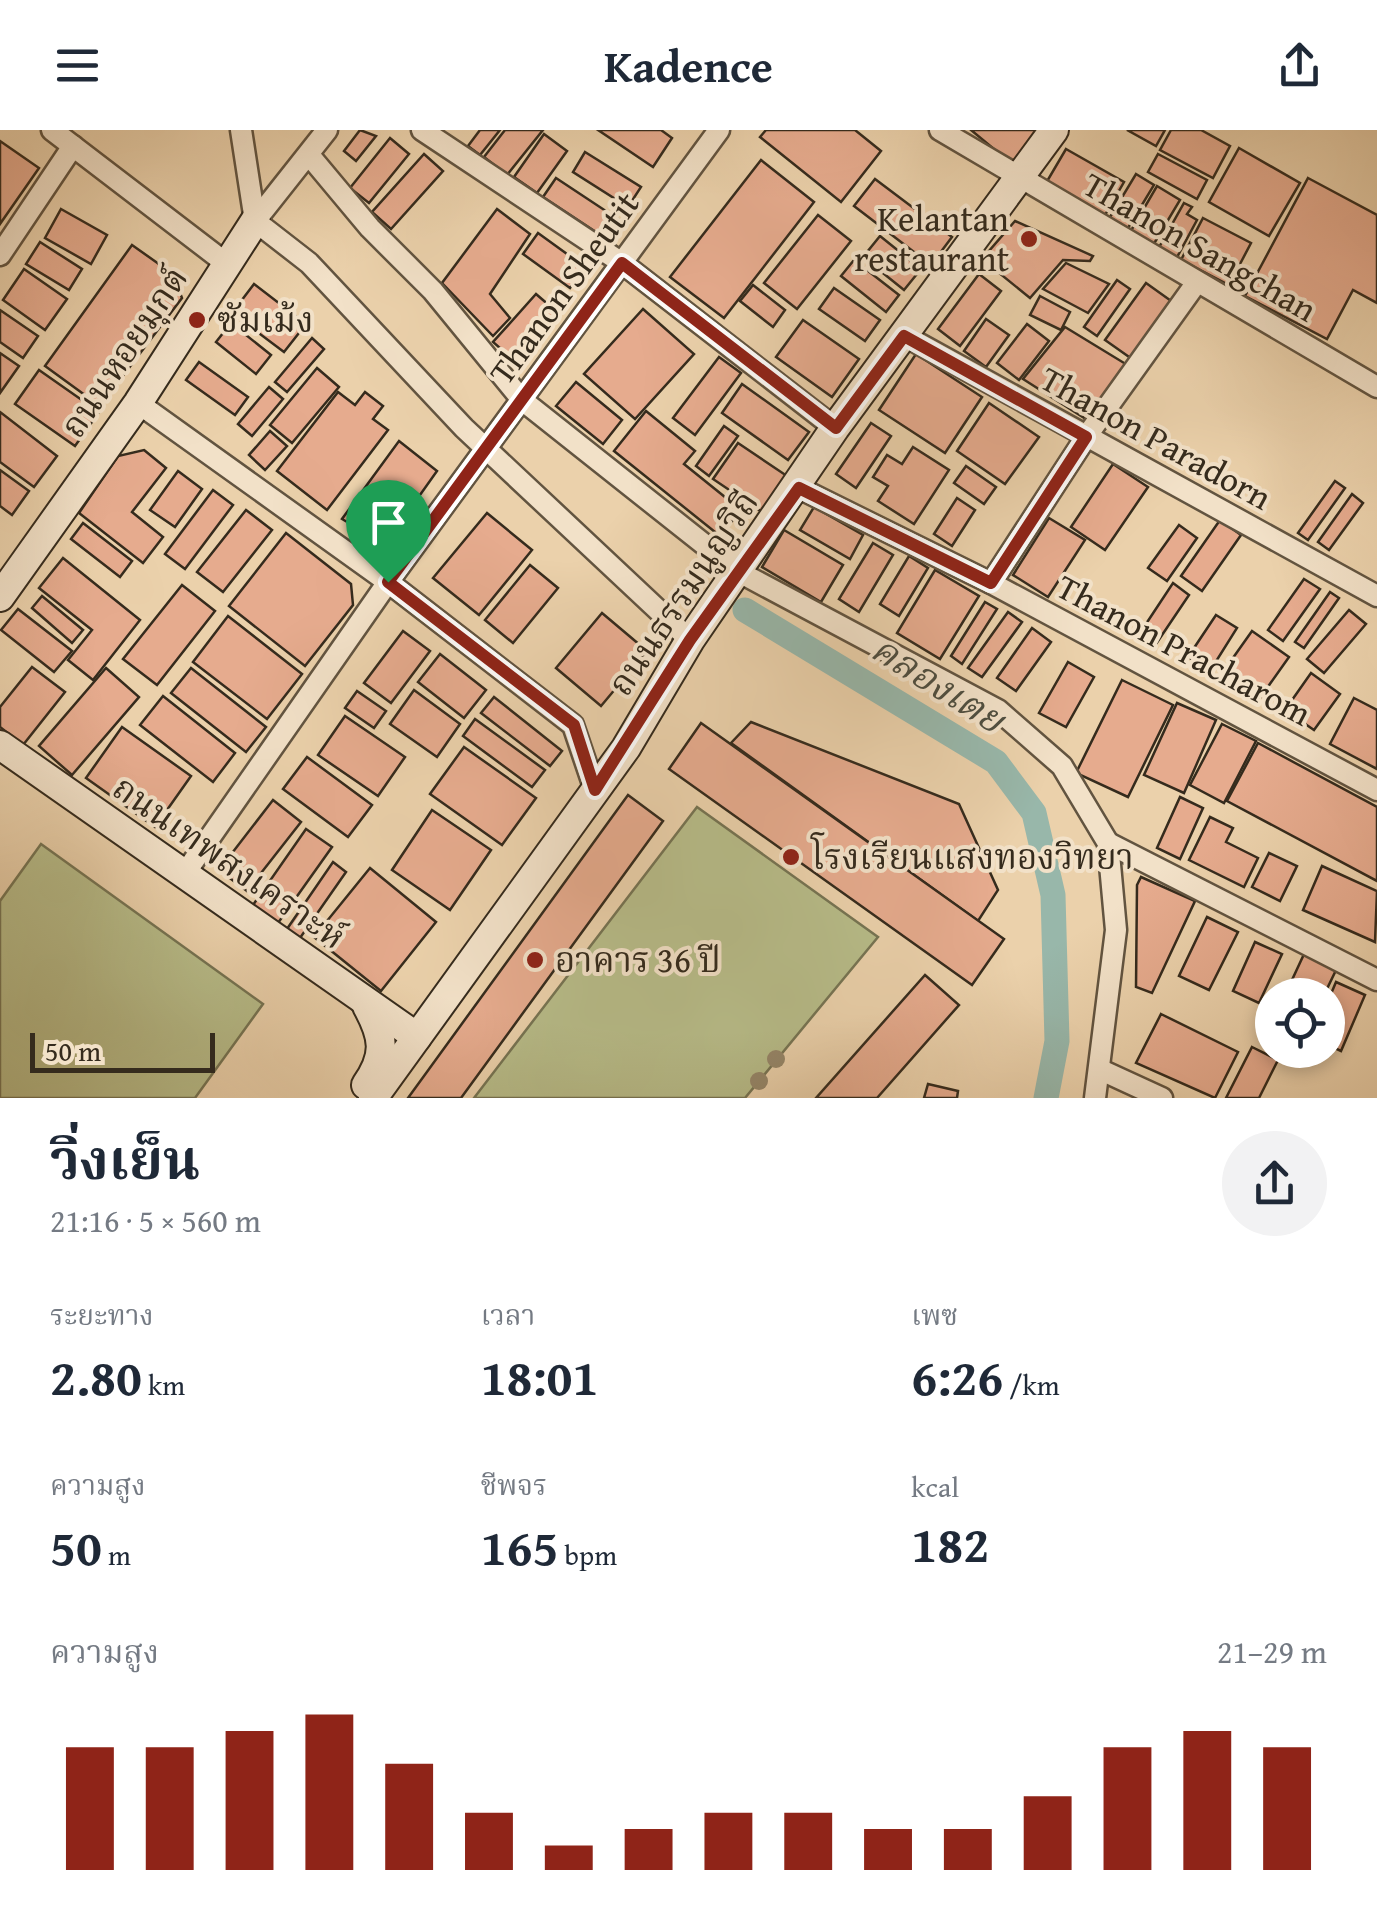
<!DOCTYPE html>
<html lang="th">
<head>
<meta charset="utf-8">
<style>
	body { margin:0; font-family:"Gentium Book Plus","Noto Serif Thai",serif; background:#f2f2f3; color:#1f2937; height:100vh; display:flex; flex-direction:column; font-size:38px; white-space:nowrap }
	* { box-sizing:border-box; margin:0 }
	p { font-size:32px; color:#747a83 }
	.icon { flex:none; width:55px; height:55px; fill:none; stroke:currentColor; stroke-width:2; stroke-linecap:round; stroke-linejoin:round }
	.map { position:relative; height:968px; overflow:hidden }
	.details { display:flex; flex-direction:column; background:#fff; flex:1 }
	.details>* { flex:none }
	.controls { position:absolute; left:1255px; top:848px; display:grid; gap:20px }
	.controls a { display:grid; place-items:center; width:90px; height:90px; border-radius:50%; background:#fff; box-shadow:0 5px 15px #0003; font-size:50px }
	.scale { position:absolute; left:30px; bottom:25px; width:185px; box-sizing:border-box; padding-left:10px; border:5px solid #352b1d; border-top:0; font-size:28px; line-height:35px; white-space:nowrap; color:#352b1d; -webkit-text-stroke:8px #f2e1c8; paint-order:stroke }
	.pin { position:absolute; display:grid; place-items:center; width:85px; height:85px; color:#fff; margin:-102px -42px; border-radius:50% 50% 50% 0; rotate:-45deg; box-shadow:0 0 10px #0007 }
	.pin .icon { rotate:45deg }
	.round { display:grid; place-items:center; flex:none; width:105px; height:105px; border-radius:52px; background:#f2f2f3 }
	.headline { display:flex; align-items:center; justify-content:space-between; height:170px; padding:0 50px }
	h1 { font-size:55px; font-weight:700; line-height:75px }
	.stats { display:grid; grid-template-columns:repeat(3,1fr); gap:15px; height:170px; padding:10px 50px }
	.stats div { display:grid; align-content:center }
	.stats b { font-size:50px; font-weight:700 }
	.stats small { font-size:28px; font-weight:400 }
	.stats p { font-size:28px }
	.chart { height:280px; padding:20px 50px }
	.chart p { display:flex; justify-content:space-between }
	.chart svg { width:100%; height:180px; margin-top:10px; stroke:#8f2418; stroke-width:6 }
	header { display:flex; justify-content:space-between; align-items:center; height:130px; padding:0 50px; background:#fff; font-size:45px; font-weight:700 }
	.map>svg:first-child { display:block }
	.green { fill:#b7bc89; stroke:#767453; stroke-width:2.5 }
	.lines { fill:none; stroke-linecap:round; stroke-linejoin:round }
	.canal { stroke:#98b7aa; stroke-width:25 }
	.building { fill:#e6ab8e; stroke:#352b1d; stroke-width:2.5 }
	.street-casing { stroke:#625440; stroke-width:25 }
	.secondary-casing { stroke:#352b1d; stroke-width:32 }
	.street { stroke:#f2e1c8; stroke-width:20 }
	.secondary { stroke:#f2e1c8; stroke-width:28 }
	.tree { fill:#958669 }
	.route-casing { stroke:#fff; stroke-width:20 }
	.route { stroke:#8f2418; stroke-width:12 }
	.poi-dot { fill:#8f2418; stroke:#f2e1c8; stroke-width:4 }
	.labels { text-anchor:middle; stroke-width:8; stroke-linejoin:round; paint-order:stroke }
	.poi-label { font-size:35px; fill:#352b1d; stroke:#f2e1c8; text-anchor:start }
	.street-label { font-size:35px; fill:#352b1d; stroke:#f2e1c8 }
	.water-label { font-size:38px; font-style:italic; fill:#4e4e40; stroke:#f2e1c8 }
</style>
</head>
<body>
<header><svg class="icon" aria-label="menu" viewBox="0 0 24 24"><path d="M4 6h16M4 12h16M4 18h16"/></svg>Kadence<svg class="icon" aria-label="share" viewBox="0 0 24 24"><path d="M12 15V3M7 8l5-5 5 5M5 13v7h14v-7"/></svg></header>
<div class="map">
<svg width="1377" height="968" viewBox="0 0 1377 968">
	<rect width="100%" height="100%" fill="#ebd1ab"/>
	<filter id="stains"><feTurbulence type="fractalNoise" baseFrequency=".002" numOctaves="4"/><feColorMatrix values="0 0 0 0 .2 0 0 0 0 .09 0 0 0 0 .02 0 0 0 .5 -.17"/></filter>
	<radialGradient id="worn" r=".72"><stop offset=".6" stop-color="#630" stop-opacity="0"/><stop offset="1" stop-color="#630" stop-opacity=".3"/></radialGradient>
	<g class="green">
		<path d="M697 677 878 807 745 968H474Z"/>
		<path d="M41 714 263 874 195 968H0V771Z"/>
	</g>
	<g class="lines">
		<path class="canal" d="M745 480 996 632 1034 683 1053 765 1057 911 1046 968"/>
	</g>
	<g class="building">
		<path d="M360 0 376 6 356 31 344 21Z"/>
		<path d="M480 0H500L480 25 468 16Z"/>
		<path d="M505 0H543L507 45 484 27Z"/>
		<path d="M598 0H661L672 8 653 37Z"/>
		<path d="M766 0H855L881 21 841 72 760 7Z"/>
		<path d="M971 0H1040L1012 34Z"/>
		<path d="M1127 0H1165L1156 16Z"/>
		<path d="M1171 0H1201L1230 16 1213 48 1160 20Z"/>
		<path d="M544 4 567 21 537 63 514 47Z"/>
		<path d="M390 8 409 24 369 73 350 58Z"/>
		<path d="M0 11 39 38 0 94Z"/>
		<path d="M1239 18 1300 53 1269 106 1209 72Z"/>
		<path d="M1066 19 1124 52 1105 85 1046 53Z"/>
		<path d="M585 22 641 57 628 77 573 42Z"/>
		<path d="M424 24 443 41 391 99 372 82Z"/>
		<path d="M1158 24 1207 50 1197 69 1148 42Z"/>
		<path d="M761 30 814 72 724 188 670 147Z"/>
		<path d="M1136 44 1154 55 1125 103 1107 92Z"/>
		<path d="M556 48 621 91 608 110 543 67Z"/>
		<path d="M1308 48 1377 85V173L1353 160 1327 209 1245 166Z"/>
		<path d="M875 49 952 107 931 135 854 76Z"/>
		<path d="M1157 56 1180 70 1152 117 1129 104Z"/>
		<path d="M1184 73 1192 77 1187 84 1197 90 1175 131 1157 121Z"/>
		<path d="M61 79 107 105 91 134 45 108Z"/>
		<path d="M497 79 530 104 490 164 510 188 493 206 442 153Z"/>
		<path d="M818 85 851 111 797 179 764 153Z"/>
		<path d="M1203 88 1251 113 1229 155 1181 130Z"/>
		<path d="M1015 91 1093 126 1090 131 1063 130 1030 168 982 129Z"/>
		<path d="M538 103 585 137 570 158 523 124Z"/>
		<path d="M880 106 921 139 904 160 863 127Z"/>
		<path d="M40 112 82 139 69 160 26 134Z"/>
		<path d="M132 115 173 144 182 168 100 276 45 236Z"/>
		<path d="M854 130 899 165 886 182 841 146Z"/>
		<path d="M1066 133 1109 154 1088 183 1043 159Z"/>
		<path d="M24 139 67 169 45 200 3 170Z"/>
		<path d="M979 144 1001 161 960 216 938 199Z"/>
		<path d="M1117 150 1130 159 1097 206 1084 197Z"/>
		<path d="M1146 153 1174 173 1132 229 1105 210Z"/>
		<path d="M254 154 306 194 284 222 232 183Z"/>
		<path d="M753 155 785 180 773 197 740 171Z"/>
		<path d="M834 158 880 190 865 211 819 179Z"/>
		<path d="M536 164 558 183 516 232 493 212Z"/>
		<path d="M1040 166 1070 182 1061 200 1030 185Z"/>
		<path d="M643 179 694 224 635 289 584 244Z"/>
		<path d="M0 180 38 206 23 228 0 212Z"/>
		<path d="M986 189 1009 205 986 237 964 221Z"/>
		<path d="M803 190 859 229 832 267 776 227Z"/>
		<path d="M231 193 271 225 256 244 216 212Z"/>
		<path d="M1027 194 1049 211 1019 250 997 233Z"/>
		<path d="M1065 197 1129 236 1089 291 1023 249Z"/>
		<path d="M312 208 324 219 287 262 275 252Z"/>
		<path d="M0 223 19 236 0 263Z"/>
		<path d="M916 224 982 267 945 323 879 280Z"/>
		<path d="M719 227 741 243 695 305 673 288Z"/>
		<path d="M199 232 248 267 235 285 186 250Z"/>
		<path d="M317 238 339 257 292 313 270 295Z"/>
		<path d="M39 240 99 282 75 316 15 274Z"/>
		<path d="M576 252 622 290 603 314 556 276Z"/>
		<path d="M742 254 809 302 788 330 722 283Z"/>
		<path d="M269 257 283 269 252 306 238 294Z"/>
		<path d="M338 262 355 275 365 262 383 276 373 289 388 300 327 380 277 341Z"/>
		<path d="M989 273 1039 307 1005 354 957 321Z"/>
		<path d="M646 281 695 321 684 334 741 380 720 406 614 321Z"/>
		<path d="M0 282 57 326 34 357 0 332Z"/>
		<path d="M871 293 891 306 856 358 836 344Z"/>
		<path d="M724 296 738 306 709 346 696 336Z"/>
		<path d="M270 301 287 316 265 340 249 325Z"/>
		<path d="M399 311 437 341 393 403 374 408 342 389Z"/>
		<path d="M738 313 787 346 762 382 713 349Z"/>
		<path d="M913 317 949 340 914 394 878 371 888 356 873 347 887 325 902 334Z"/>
		<path d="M144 320 166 338 132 382 163 407 143 433 79 383 118 326Z"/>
		<path d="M1113 334 1148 357 1105 420 1071 397Z"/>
		<path d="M966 336 996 357 984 374 954 353Z"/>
		<path d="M0 340 29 361 12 385 0 376Z"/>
		<path d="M178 341 202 359 175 397 150 380Z"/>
		<path d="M1335 351 1345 358 1308 410 1298 403Z"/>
		<path d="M213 360 233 375 185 439 165 424Z"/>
		<path d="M1352 364 1363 373 1329 420 1318 412Z"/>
		<path d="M957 368 975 380 952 416 934 404Z"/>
		<path d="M814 377 863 405 850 429 800 400Z"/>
		<path d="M246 380 272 400 223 462 197 442Z"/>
		<path d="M487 383 532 420 479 485 433 448Z"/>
		<path d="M1049 388 1085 410 1048 467 1013 445Z"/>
		<path d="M1220 390 1241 405 1202 461 1181 446Z"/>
		<path d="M83 393 132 431 120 447 71 409Z"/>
		<path d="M1179 395 1197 408 1167 451 1148 438Z"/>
		<path d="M784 400 843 435 821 472 762 437Z"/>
		<path d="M286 403 351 454 353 475 305 536 229 476Z"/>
		<path d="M873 413 893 425 859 482 839 469Z"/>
		<path d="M909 426 928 438 899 486 880 474Z"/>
		<path d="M63 428 140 490 93 550 68 530 92 500 39 458Z"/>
		<path d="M530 435 558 458 513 513 485 490Z"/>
		<path d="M935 440 979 466 940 529 897 503Z"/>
		<path d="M1304 449 1320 459 1283 511 1268 500Z"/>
		<path d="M1173 453 1189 465 1154 517 1138 506Z"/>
		<path d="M182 455 215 481 157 555 123 529Z"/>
		<path d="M1330 462 1339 468 1304 518 1295 512Z"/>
		<path d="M42 466 83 500 72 513 32 478Z"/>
		<path d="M985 472 997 479 962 534 951 526Z"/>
		<path d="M18 479 72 521 54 542 1 500Z"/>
		<path d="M1349 480 1366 494 1324 543 1307 529Z"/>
		<path d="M1008 482 1022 492 982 547 968 538Z"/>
		<path d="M602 483 647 521 601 576 556 538Z"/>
		<path d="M1216 485 1237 498 1210 541 1188 527Z"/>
		<path d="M228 486 302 544 267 589 193 532Z"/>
		<path d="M1032 498 1051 512 1016 561 997 548Z"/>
		<path d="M403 501 430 521 391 573 364 553Z"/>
		<path d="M1252 501 1289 527 1260 568 1223 542Z"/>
		<path d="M440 524 486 560 464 588 418 552Z"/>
		<path d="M1068 532 1094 547 1066 597 1039 583Z"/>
		<path d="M32 537 65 562 23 615 0 597V577Z"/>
		<path d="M106 538 139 567 72 645 39 616Z"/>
		<path d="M191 538 266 597 246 622 171 563Z"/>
		<path d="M1311 543 1340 564 1314 600 1285 580Z"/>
		<path d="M1122 550 1173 575 1128 667 1076 643Z"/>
		<path d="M414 560 460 594 437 627 390 594Z"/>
		<path d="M357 561 386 581 374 598 345 578Z"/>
		<path d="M163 566 235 623 213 652 140 595Z"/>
		<path d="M494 567 562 621 550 636 481 583Z"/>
		<path d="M1354 568 1377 580V639L1330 614Z"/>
		<path d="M1177 573 1216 590 1184 663 1144 645Z"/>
		<path d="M345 586 405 627 378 666 318 625Z"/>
		<path d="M475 589 545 640 532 657 463 606Z"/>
		<path d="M751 592 959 674 998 760 978 791 731 613Z"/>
		<path d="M701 593 1004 809 972 855 669 639Z"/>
		<path d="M1222 594 1256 611 1224 673 1190 655Z"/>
		<path d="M122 597 191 646 155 697 86 648Z"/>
		<path d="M1258 613 1377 677V751L1227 671Z"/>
		<path d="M464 617 536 668 502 715 430 664Z"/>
		<path d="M307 627 372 675 348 707 283 659Z"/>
		<path d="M628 665 663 691 461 968H408Z"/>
		<path d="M1180 667 1203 678 1180 729 1157 718Z"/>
		<path d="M273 670 301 692 247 761 219 740Z"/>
		<path d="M432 680 491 720 450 780 392 740Z"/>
		<path d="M1210 687 1233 698 1226 712 1258 728 1244 757 1189 730Z"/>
		<path d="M306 699 332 717 278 793 253 775Z"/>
		<path d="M1269 723 1297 736 1280 771 1252 757Z"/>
		<path d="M333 732 346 742 300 808 287 799Z"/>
		<path d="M1322 736 1377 761 1375 812 1303 780Z"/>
		<path d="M370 738 436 792 381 861 314 807Z"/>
		<path d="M1141 747 1195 771 1152 863 1136 857 1137 755Z"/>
		<path d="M1207 787 1238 802 1209 860 1179 846Z"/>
		<path d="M1255 812 1282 824 1259 873 1233 861Z"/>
		<path d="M1305 822 1337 838 1324 865H1285Z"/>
		<path d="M925 845 959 875 877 968H816Z"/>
		<path d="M1336 852 1365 865 1341 921 1328 915V871Z"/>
		<path d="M1161 884 1238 922 1215 968 1136 933Z"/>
		<path d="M1252 917 1278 930 1259 968H1226Z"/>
		<path d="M928 954 958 961 957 968H924Z"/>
	</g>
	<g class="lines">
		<g class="street-casing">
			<g id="street">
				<path d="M52 0 227 134"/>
				<path d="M241 0 255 91"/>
				<path d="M422 0 622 133 835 298"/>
				<path d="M940 0 1377 257"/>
				<path d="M309 25 370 98 433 161 522 270 739 442 998 580 1062 636 1108 713 1116 800 1095 968"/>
				<path d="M255 91 309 133 464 298 690 510"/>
				<path d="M255 91 327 0"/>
				<path d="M0 125 73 16"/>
				<path d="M905 206 1377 466"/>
				<path d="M138 273 388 452 573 595 595 660"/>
				<path d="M799 358 991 453 1377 660"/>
				<path d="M991 453 1086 307 1197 152"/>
				<path d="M1108 713 1377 850"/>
				<path d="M183 746 388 452 719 0"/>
				<path d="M1101 940 1162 968"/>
			</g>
		</g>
		<g class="secondary-casing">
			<g id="secondary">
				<path d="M0 467 138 273 255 91"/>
				<path d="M0 615 417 907"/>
				<path d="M366 955C387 925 384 907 367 876"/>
				<path d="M373 968 626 618 690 510 835 298 1054 0"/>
			</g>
		</g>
		<use href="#street" class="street"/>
		<use href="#secondary" class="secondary"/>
	</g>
	<g class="tree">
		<circle cx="776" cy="929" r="9"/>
		<circle cx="759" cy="951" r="9"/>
	</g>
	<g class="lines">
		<g class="route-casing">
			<path id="route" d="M622 133 836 298 904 206 1086 307 991 453 799 358 690 510 595 660 574 595 388 452Z"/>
		</g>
		<use href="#route" class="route"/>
	</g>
	<g class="poi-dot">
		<circle cx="1029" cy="109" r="10"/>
		<circle cx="197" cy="190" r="10"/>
		<circle cx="791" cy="727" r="10"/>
		<circle cx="535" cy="830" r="10"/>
	</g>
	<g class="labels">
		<g class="poi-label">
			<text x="1009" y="101" text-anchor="end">Kelantan<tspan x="1009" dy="40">restaurant</tspan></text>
			<text x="217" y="202">ซัมเม้ง</text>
			<text x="811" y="739">โรงเรียนแสงทองวิทยา</text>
			<text x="555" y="842">อาคาร 36 ปี</text>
		</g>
		<g class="street-label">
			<text transform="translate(1200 117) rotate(30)" y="12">Thanon Sangchan</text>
			<text transform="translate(564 158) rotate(-54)" y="12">Thanon Sheutit</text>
			<text transform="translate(124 222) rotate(-56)" y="12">ถนนหอยมุกต์</text>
			<text transform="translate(1156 308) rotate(29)" y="12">Thanon Paradorn</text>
			<text transform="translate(683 463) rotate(-56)" y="12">ถนนธรรมนูญวิถี</text>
			<text transform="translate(1184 520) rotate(28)" y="12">Thanon Pracharom</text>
			<text transform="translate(229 732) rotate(35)" y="12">ถนนเทพสงเคราะห์</text>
		</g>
		<g class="water-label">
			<text transform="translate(938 554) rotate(32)" y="13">คลองเตย</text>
		</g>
	</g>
	<rect width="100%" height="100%" filter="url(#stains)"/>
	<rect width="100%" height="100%" fill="url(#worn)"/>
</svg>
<div class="controls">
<a><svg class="icon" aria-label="locate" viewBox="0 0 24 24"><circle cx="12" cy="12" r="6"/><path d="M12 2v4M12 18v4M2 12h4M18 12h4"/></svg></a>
</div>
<div class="scale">50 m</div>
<div class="pin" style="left:388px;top:452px;background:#1e9e55"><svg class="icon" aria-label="arrive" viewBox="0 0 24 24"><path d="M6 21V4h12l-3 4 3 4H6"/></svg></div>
</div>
<section class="details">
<div class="headline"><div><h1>วิ่งเย็น</h1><p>21:16 · 5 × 560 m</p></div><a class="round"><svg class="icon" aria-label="share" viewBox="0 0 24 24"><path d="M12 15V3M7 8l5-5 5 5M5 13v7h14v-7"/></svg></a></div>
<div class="stats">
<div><p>ระยะทาง</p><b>2.80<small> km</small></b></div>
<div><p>เวลา</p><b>18:01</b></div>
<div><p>เพซ</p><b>6:26<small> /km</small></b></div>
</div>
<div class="stats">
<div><p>ความสูง</p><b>50<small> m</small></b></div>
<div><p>ชีพจร</p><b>165<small> bpm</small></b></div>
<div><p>kcal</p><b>182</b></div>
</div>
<div class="chart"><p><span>ความสูง</span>21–29 m</p>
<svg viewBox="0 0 160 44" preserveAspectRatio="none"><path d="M5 44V14M15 44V14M25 44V10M35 44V6M45 44V18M55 44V30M65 44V38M75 44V34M85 44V30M95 44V30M105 44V34M115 44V34M125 44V26M135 44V14M145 44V10M155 44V14"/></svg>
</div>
</section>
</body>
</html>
